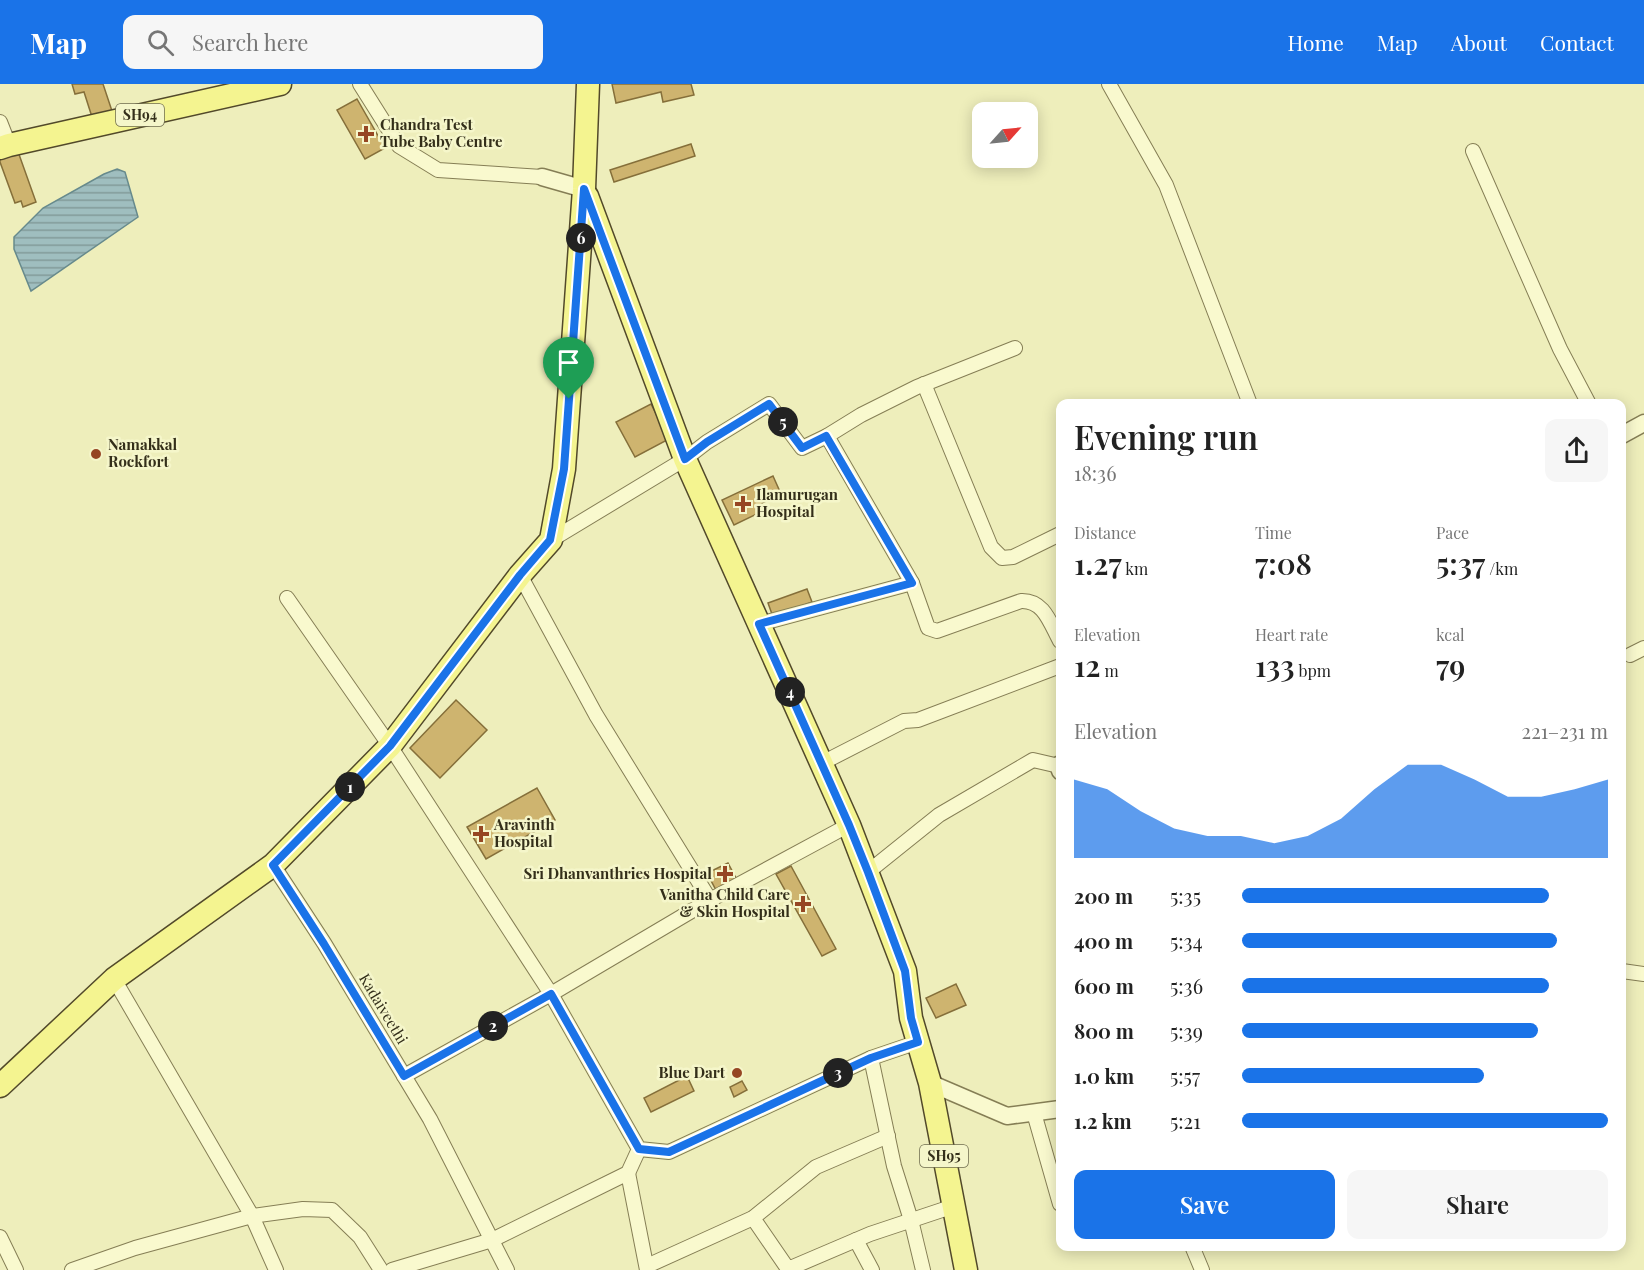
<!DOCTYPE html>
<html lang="en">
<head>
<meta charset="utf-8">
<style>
	body { margin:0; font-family:"Playfair Display",serif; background:#f6f6f6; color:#222; height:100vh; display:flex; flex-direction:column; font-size:22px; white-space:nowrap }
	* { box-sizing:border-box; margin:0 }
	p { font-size:20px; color:#767676 }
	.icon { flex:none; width:33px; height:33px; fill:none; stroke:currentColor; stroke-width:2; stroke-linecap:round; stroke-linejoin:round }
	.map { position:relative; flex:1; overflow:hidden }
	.panel { position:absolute; left:1056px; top:315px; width:570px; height:852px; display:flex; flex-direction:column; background:#fff; border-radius:12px; box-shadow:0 3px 15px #0003 }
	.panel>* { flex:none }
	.needle { width:39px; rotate:63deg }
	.controls { position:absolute; left:972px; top:18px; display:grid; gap:12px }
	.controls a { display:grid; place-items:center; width:66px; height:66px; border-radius:12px; background:#fff; box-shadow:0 3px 15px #0003; font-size:30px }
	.pin { position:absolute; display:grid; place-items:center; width:51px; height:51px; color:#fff; margin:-62px -26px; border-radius:50% 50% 50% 0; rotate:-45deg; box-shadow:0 0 6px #0007 }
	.pin .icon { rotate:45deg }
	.km { position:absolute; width:30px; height:30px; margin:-15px; border-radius:50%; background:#222; color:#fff; font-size:16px; line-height:30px; text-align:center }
	.round { display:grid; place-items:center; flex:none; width:63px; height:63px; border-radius:12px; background:#f6f6f6 }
	.summary { display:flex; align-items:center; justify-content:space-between; height:102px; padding:0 18px }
	h1 { font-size:33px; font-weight:600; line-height:45px }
	.stats { display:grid; grid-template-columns:repeat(3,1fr); gap:9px; height:102px; padding:6px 18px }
	.stats div { display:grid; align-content:center }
	.stats b { font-size:30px; font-weight:600 }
	.stats small { font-size:16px; font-weight:400 }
	.stats p { font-size:16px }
	.chart { height:168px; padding:12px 18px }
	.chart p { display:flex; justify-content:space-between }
	.chart svg { width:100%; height:108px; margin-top:6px; fill:#1a73e8; opacity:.7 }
	.action { display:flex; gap:12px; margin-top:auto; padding:12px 18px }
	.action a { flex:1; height:69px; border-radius:12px; background:#1a73e8; color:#fff; font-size:24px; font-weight:600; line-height:69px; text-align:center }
	.action a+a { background:#f6f6f6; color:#222 }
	ul { padding:0 18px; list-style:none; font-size:20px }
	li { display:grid; grid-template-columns:96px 72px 1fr; align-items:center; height:45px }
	li i { height:15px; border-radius:8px; background:#1a73e8 }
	header { display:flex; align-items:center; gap:36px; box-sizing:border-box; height:84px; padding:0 30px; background:#1a73e8; color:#fff }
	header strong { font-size:28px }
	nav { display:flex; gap:33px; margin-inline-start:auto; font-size:21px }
	.search { width:420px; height:54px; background:#f6f6f6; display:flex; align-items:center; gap:15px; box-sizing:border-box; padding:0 21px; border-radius:12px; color:#767676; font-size:22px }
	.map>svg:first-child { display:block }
	.water { fill:url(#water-rules); stroke:#678a8c; stroke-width:1.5 }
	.building { fill:#ceb46f; stroke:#856f3a; stroke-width:1.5 }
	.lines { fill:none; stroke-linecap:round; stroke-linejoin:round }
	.minor-casing { stroke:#857e55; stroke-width:16 }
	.tertiary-casing { stroke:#857e55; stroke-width:19 }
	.primary-casing { stroke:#52492a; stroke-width:25 }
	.minor { stroke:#f9f9ce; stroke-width:14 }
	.tertiary { stroke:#f9f9ce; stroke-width:16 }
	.primary { stroke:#f4f490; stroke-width:22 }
	.route-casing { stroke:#fff; stroke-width:12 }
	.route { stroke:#1a73e8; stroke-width:8 }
	.poi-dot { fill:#964623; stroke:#f5f6ca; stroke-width:2 }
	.labels { text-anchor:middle; stroke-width:5; stroke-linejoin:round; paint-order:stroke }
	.shield { fill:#f5f6ca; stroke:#6e6b4f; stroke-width:1.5 }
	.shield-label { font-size:14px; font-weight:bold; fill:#342f1a }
	.poi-label { font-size:15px; font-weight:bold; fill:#342f1a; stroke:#f5f6ca; text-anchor:start }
	.street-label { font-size:15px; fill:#342f1a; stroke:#f5f6ca }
</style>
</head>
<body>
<header>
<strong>Map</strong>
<div class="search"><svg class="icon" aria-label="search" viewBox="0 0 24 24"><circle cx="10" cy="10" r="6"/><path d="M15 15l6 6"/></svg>Search here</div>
<nav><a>Home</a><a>Map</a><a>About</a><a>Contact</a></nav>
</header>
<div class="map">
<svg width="1644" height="1186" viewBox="0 0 1644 1186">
	<defs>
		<pattern id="water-rules" width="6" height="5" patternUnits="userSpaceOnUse" patternTransform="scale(1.5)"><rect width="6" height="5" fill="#9fbebf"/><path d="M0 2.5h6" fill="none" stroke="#829b9a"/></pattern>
	</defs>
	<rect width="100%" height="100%" fill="#eeb"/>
	<path class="water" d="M117 85 125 88 138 133 31 207 14 165V153L43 124 104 90Z"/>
	<g class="building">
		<path d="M72 0H103L112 27 92 33 84 8 75 10Z"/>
		<path d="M612 0H691L694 11 663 18 661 8 616 19Z"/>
		<path d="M357 15 385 64 365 75 337 26Z"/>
		<path d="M691 60 695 72 614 98 610 86Z"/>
		<path d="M16 62 36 118 23 123 21 117 15 119 0 78V67Z"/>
		<path d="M651 320 669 355 635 373 616 338Z"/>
		<path d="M773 392 781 410 762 419 765 426 734 441 722 416Z"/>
		<path d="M807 505 812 518 773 533 768 519Z"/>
		<path d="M456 616 487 646 440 694 410 664Z"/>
		<path d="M537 704 555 736 486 775 467 743Z"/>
		<path d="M728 779 738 798 717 808 707 789Z"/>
		<path d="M791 782 836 865 822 872 776 790Z"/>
		<path d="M956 900 966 921 936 934 926 914Z"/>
		<path d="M687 992 694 1007 651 1028 644 1014Z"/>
		<path d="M742 997 747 1006 734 1013 730 1003Z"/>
	</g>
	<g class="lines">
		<g class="minor-casing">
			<g id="minor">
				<path d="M360 0 399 62 438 86 542 93"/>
				<path d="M1109 0 1166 101 1250 320"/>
				<path d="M0 38 9 61"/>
				<path d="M1473 67 1560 265 1589 320"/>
				<path d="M924 300 991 463 1002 474 1013 473 1060 450"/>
				<path d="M551 456 685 375 707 358 769 320 802 364 827 352"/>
				<path d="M520 491 596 631 710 816"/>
				<path d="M912 499 928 544 937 547 1021 517C1044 516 1050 539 1060 557"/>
				<path d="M287 514 390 662 551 910 639 1065 669 1068 871 974 918 958"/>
				<path d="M759 540 912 499 827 352 861 331 917 303 1015 264"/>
				<path d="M1630 571 1644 564"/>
				<path d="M822 679 904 637 918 636 1060 582"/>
				<path d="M273 781 324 859 430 1035 507 1186"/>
				<path d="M868 788 939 731 1033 676 1059 682"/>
				<path d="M1622 887 1644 890"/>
				<path d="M114 895 252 1132 276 1186"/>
				<path d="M871 974 894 1082 911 1136 923 1186"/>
				<path d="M404 992 551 910 710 816 849 741"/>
				<path d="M1034 1029 1060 1120"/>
				<path d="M628 1089 647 1186"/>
				<path d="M753 1134 788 1185 870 1150 954 1122"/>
				<path d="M0 1153 16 1186"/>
				<path d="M856 1156 872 1186"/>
				<path d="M1192 1162 1202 1186"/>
				<path d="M647 1182 753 1134 816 1083 888 1052"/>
				<path d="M72 1186 135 1164 252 1132 303 1125 332 1126 360 1153 381 1186"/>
				<path d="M392 1186 492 1156 628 1089 639 1065"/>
			</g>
		</g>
		<g class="tertiary-casing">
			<g id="tertiary">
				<path d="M542 93 584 105"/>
				<path d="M1622 351 1644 339"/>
				<path d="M1060 680 1059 682 1060 687"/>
				<path d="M930 999 1007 1032 1060 1025"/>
			</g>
		</g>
		<g class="primary-casing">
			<g id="primary">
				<path d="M0 64 9 61 280 0"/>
				<path d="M587 112 685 375 849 741 905 887 911 934 930 999 966 1186"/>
				<path d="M0 1002 114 895 273 781 390 662 520 491 551 456 564 385 584 105 588 0"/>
			</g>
		</g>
		<use href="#minor" class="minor"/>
		<use href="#tertiary" class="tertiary"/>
		<use href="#primary" class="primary"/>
	</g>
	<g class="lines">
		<g class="route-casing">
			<path id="route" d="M584 105 685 375 707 358 769 320 802 364 826 352 912 499 759 540 849 741 868 788 905 887 911 934 918 958 871 974 669 1068 639 1065 551 910 404 992 324 860 273 781 390 662 520 491 550 456 564 385Z"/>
		</g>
		<use href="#route" class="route"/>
	</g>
	<g class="poi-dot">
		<path d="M363 41h6v6h6v6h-6v6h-6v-6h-6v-6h6z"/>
		<circle cx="96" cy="370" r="6"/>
		<path d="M740 411h6v6h6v6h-6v6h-6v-6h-6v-6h6z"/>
		<path d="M478 741h6v6h6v6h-6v6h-6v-6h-6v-6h6z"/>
		<path d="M722 781h6v6h6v6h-6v6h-6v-6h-6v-6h6z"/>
		<path d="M800 811h6v6h6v6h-6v6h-6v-6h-6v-6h6z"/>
		<circle cx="737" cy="989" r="6"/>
	</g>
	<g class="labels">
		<g class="shield">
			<rect x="116" y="20" width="48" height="22" rx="4.5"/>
			<rect x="920" y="1061" width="48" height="22" rx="4.5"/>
		</g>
		<g class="shield-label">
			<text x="140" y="36">SH94</text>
			<text x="944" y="1077">SH95</text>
		</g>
		<g class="poi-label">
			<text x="380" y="46">Chandra Test<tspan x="380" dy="17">Tube Baby Centre</tspan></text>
			<text x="108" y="366">Namakkal<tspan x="108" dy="17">Rockfort</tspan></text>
			<text x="756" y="416">Ilamurugan<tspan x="756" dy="17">Hospital</tspan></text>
			<text x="494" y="746">Aravinth<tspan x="494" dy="17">Hospital</tspan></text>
			<text x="712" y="795" text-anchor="end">Sri Dhanvanthries Hospital</text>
			<text x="790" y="816" text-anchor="end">Vanitha Child Care<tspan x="790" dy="17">&amp; Skin Hospital</tspan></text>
			<text x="725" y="994" text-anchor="end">Blue Dart</text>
		</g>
		<g class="street-label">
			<text transform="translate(383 925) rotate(59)" y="5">Kadaiveethi</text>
		</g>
	</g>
</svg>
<div class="controls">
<a><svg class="needle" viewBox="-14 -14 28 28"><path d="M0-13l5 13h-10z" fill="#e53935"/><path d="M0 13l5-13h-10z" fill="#767676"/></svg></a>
</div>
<div class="pin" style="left:569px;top:315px;background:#1e9e55"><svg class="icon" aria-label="arrive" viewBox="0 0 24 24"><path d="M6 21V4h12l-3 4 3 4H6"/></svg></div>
<b class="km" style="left:350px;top:703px">1</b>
<b class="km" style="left:493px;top:942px">2</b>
<b class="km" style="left:838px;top:989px">3</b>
<b class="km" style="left:790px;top:608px">4</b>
<b class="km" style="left:783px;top:338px">5</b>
<b class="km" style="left:581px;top:154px">6</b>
<section class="panel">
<div class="summary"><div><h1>Evening run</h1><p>18:36</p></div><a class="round"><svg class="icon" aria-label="share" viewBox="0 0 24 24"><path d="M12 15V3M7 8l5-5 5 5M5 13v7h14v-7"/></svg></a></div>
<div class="stats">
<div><p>Distance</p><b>1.27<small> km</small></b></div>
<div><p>Time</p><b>7:08</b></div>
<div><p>Pace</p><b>5:37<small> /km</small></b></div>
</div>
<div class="stats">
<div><p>Elevation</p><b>12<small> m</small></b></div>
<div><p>Heart rate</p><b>133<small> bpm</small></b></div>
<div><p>kcal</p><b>79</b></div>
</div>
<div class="chart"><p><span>Elevation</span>221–231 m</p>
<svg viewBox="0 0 160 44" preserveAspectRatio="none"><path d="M0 44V12L10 16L20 25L30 32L40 35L50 35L60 38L70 35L80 28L90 16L100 6L110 6L120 12L130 19L140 19L150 16L160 12V44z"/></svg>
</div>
<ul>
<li><b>200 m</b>5:35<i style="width:84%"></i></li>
<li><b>400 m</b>5:34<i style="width:86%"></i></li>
<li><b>600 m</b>5:36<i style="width:84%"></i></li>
<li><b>800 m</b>5:39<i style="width:81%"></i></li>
<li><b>1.0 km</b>5:57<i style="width:66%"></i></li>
<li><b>1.2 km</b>5:21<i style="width:100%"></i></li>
</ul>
<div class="action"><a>Save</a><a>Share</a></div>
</section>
</div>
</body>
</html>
